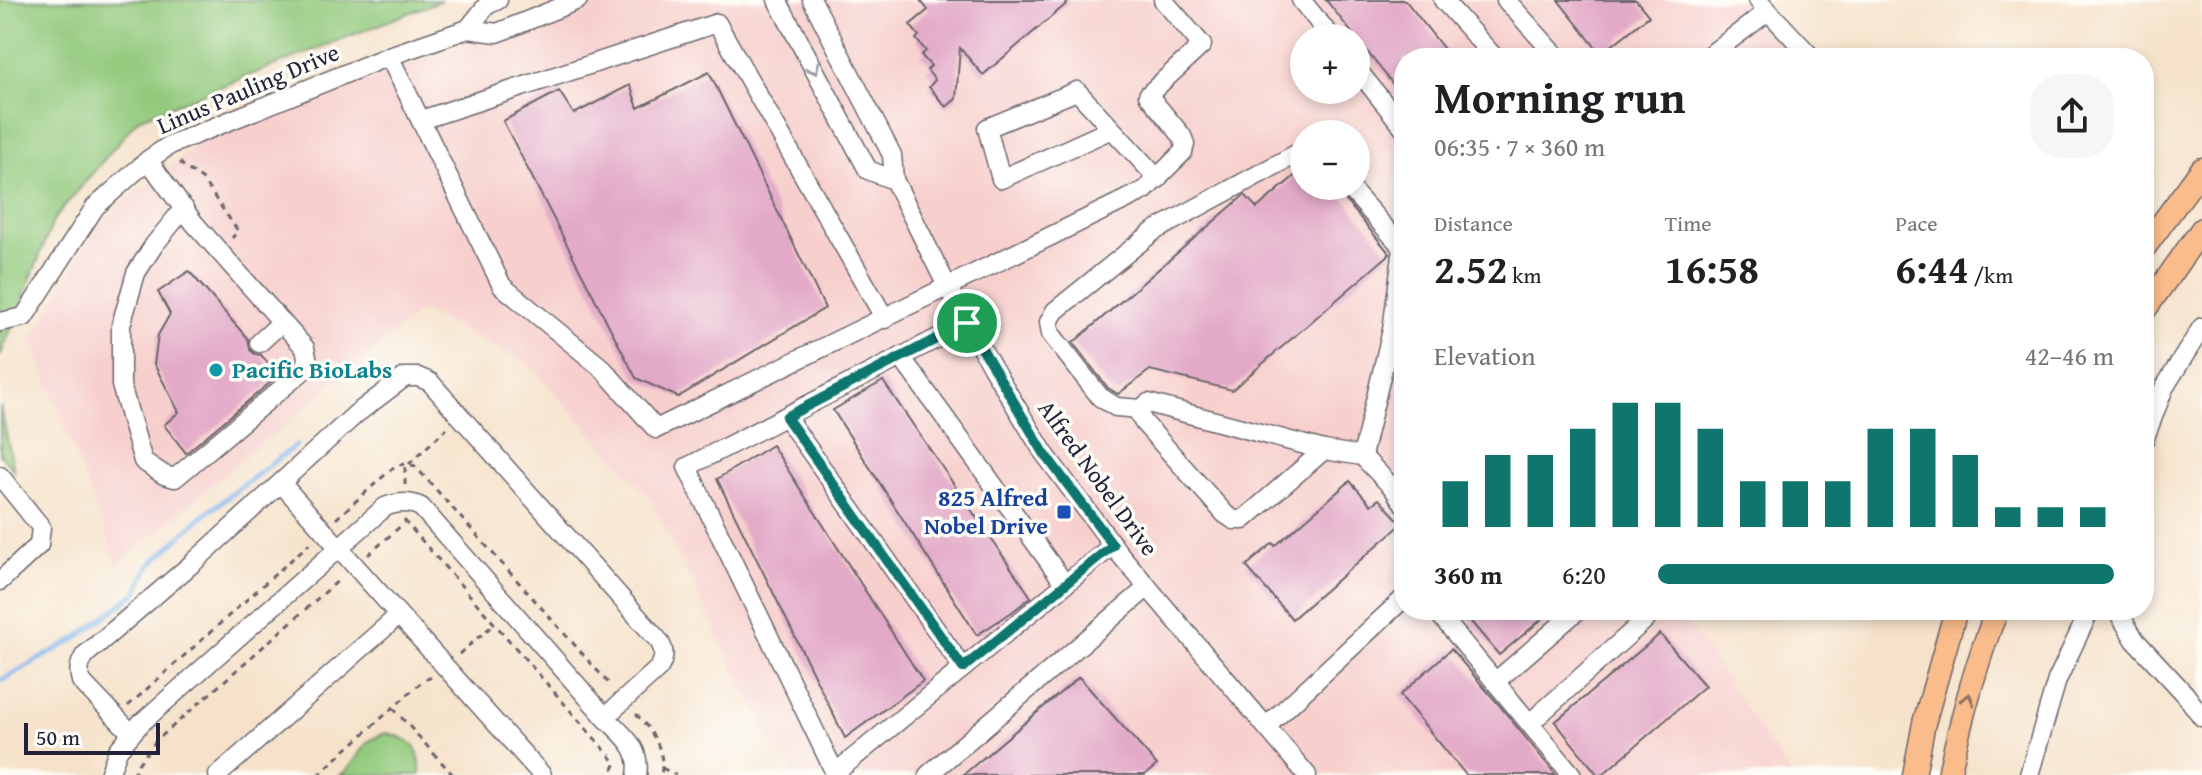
<!DOCTYPE html>
<html lang="en">
<head>
<meta charset="utf-8">
<style>
	body { margin:0; font-family:"Gentium Book Plus",serif; background:#f6f6f6; color:#202124; height:100vh; display:flex; flex-direction:column; font-size:30px; white-space:nowrap }
	* { box-sizing:border-box; margin:0 }
	p { font-size:26px; color:#757577 }
	.icon { flex:none; width:44px; height:44px; fill:none; stroke:currentColor; stroke-width:2; stroke-linecap:round; stroke-linejoin:round }
	.map { position:relative; flex:1; overflow:hidden }
	.sheet { position:absolute; left:1394px; top:48px; width:760px; height:572px; display:flex; flex-direction:column; background:#fff; border-radius:32px; box-shadow:0 4px 12px #0003 }
	.sheet>* { flex:none }
	.controls { position:absolute; left:1290px; top:24px; display:grid; gap:16px }
	.controls a { display:grid; place-items:center; width:80px; height:80px; border-radius:50%; background:#fff; box-shadow:0 4px 12px #0003; font-size:40px }
	.scale { position:absolute; left:24px; bottom:20px; width:136px; box-sizing:border-box; padding-left:8px; border:4px solid #22223b; border-top:0; font-size:22px; line-height:28px; white-space:nowrap; color:#22223b; -webkit-text-stroke:6px #fdfcf7; paint-order:stroke }
	.pin { position:absolute; display:grid; place-items:center; width:68px; height:68px; color:#fff; margin:-34px; border:4px solid #fff; border-radius:50%; box-shadow:0 2px 8px #0007 }
	.round { display:grid; place-items:center; flex:none; width:84px; height:84px; border-radius:32px; background:#f6f6f6 }
	.headline { display:flex; align-items:center; justify-content:space-between; height:136px; padding:0 40px }
	h1 { font-size:44px; font-weight:700; line-height:60px }
	.figures { display:grid; grid-template-columns:repeat(3,1fr); gap:12px; height:136px; padding:8px 40px }
	.figures div { display:grid; align-content:center }
	.figures b { font-size:40px; font-weight:700 }
	.figures small { font-size:22px; font-weight:400 }
	.figures p { font-size:22px }
	.chart { height:224px; padding:16px 40px }
	.chart p { display:flex; justify-content:space-between }
	.chart svg { width:100%; height:144px; margin-top:8px; stroke:#0f766e; stroke-width:6 }
	ul { padding:0 40px; list-style:none; font-size:26px }
	li { display:grid; grid-template-columns:128px 96px 1fr; align-items:center; height:60px }
	li i { height:20px; border-radius:10px; background:#0f766e }
	.map>svg:first-child { display:block }
	.built { fill:#f7d0cd; fill-rule:evenodd }
	.green { fill:#92c97b; stroke:#5a765b; stroke-width:2 }
	.lines { fill:none; stroke-linecap:round; stroke-linejoin:round }
	.stream { stroke:#7bb2eb; stroke-width:5 }
	.building { fill:#e3aac8 }
	.minor-casing { stroke:#6c656d; stroke-width:21 }
	.major-casing { stroke:#6c656d; stroke-width:25 }
	.path { stroke:#6c656d; stroke-width:3; stroke-dasharray:6 6; stroke-linecap:butt }
	.minor { stroke:#fff; stroke-width:18 }
	.major { stroke:#f9bc8a; stroke-width:22 }
	.oneway { stroke:#9c9ca7 }
	.oneway2 { stroke:#8e6f62 }
	.route-casing { stroke:#fff; stroke-width:16 }
	.route { stroke:#0f766e; stroke-width:10 }
	.culture-dot { fill:#0f9aa8; stroke:#fdfcf7; stroke-width:3 }
	.transit-dot { fill:#1a4fb4; stroke:#fdfcf7; stroke-width:3 }
	.labels { text-anchor:middle; stroke-width:7; stroke-linejoin:round; paint-order:stroke }
	.street-label { font-size:24px; fill:#22223b; stroke:#fdfcf7 }
	.culture-label { font-size:24px; font-weight:bold; fill:#0d838f; stroke:#fdfcf7; text-anchor:start }
	.transit-label { font-size:24px; font-weight:bold; fill:#164399; stroke:#fdfcf7; text-anchor:end }
</style>
</head>
<body>
<div class="map">
<svg width="2202" height="775" viewBox="0 0 2202 775">
	<rect width="100%" height="100%" fill="#fdfcf7"/>
	<filter id="ink" filterUnits="userSpaceOnUse"><feTurbulence type="fractalNoise" baseFrequency=".0125" numOctaves="2"/><feDisplacementMap in="SourceGraphic" scale="16" xChannelSelector="R" yChannelSelector="G"/><feConvolveMatrix kernelMatrix="1 2 1 2 8 2 1 2 1" color-interpolation-filters="sRGB"/></filter>
	<filter id="wash" filterUnits="userSpaceOnUse"><feTurbulence type="fractalNoise" baseFrequency=".006" numOctaves="4" result="noise"/><feDisplacementMap in="SourceGraphic" scale="32" xChannelSelector="R" yChannelSelector="G"/><feGaussianBlur stdDeviation="1.8" result="paint"/><feColorMatrix in="noise" values="0 0 0 0 0 0 0 0 0 0 0 0 0 0 0 0 0 1.4 0 .05"/><feComposite in="paint" operator="in"/></filter>
	<g filter="url(#wash)">
		<rect width="100%" height="100%" fill="#f6e2ca"/>
		<path class="built" d="M584 0H1743L1795 58H1404V610H1679L1791 775H795L773 746 650 498 529 364 421 310 117 564 32 340 100 222 201 142ZM1304 38H1356V90H1304ZM1304 134H1356V186H1304Z"/>
		<g class="green">
			<path d="M0 0H442L138 119 54 219 0 357Z"/>
			<path d="M0 406 14 470 0 455Z"/>
			<path d="M387 733C412 739 422 748 420 775H340C362 761 356 741 387 733Z"/>
		</g>
		<g class="lines">
			<path class="stream" d="M0 681 77 638 136 593 149 566 199 519 296 445"/>
		</g>
		<g id="blocks">
			<g class="building">
				<path d="M920 0H1071L983 75 960 48 956 99 946 107 929 87 935 80 927 70 931 66 921 55 926 51 916 39 919 36 910 25 928 10Z"/>
				<path d="M1326 0H1405L1451 58H1404V98Z"/>
				<path d="M1558 0H1636L1649 16 1601 54Z"/>
				<path d="M709 72 825 308 678 397 636 378 503 121 559 91 574 114 630 85 638 108Z"/>
				<path d="M1304 168V186H1334L1390 254 1232 390 1150 370 1118 394 1108 388 1073 343 1242 197 1245 195 1257 208Z"/>
				<path d="M189 271 248 339 250 350 255 354 261 355 279 375 186 453 164 425 179 412 154 364 158 335 170 314 158 292Z"/>
				<path d="M883 381 1031 597 1012 612 977 635 833 410Z"/>
				<path d="M772 445 923 681 845 738 717 479Z"/>
				<path d="M1350 481 1371 505 1379 499 1402 524 1292 619 1246 566 1273 543 1275 546Z"/>
				<path d="M1461 610H1553L1499 655Z"/>
				<path d="M1660 634 1705 686 1602 775H1598L1555 722Z"/>
				<path d="M1451 649 1500 706 1556 775H1466L1400 695Z"/>
				<path d="M1079 677 1157 765 1145 775H963Z"/>
			</g>
		</g>
	</g>
	<g filter="url(#ink)">
		<use href="#blocks" fill-opacity="0" stroke="#6c656d" stroke-width="2"/>
		<g class="lines">
			<g class="minor-casing">
				<g id="minor">
					<path d="M777 0 868 170 894 180"/>
					<path d="M812 0 892 155 894 180 948 288 992 367 1044 453 1118 552 1307 775"/>
					<path d="M1301 0 1332 38"/>
					<path d="M1443 0 1495 58"/>
					<path d="M1506 0 1558 58"/>
					<path d="M1758 0 1812 58"/>
					<path d="M468 29 487 5 498 0"/>
					<path d="M389 56 502 286 602 368 656 429 1145 190 1183 152 1185 144 1182 136 1148 95 1202 45 1163 0"/>
					<path d="M1706 58 1767 12"/>
					<path d="M1356 68 1404 128"/>
					<path d="M421 120 717 23 885 319"/>
					<path d="M1112 129 1001 179 987 128 1077 91 1158 179"/>
					<path d="M1304 152H1300L1154 231 1055 311 1049 322 1051 334 1100 397 1116 407 1141 409 1148 403 1324 450 1362 456 1393 488 1404 504"/>
					<path d="M148 160 194 223 305 348 307 357 305 369 175 478 164 475 143 461 121 385V325L136 273 154 245 184 208"/>
					<path d="M1348 186 1403 248 1392 330 1362 456"/>
					<path d="M0 322 24 317 95 207 148 160 170 145 389 56 468 29 497 33 578 0"/>
					<path d="M967 323 687 467 835 773 1113 545"/>
					<path d="M259 343 282 322"/>
					<path d="M901 357 1065 584"/>
					<path d="M1141 409 1140 416 1144 423 1225 514 1234 520H1243L1324 450"/>
					<path d="M786 417 963 668"/>
					<path d="M2144 440 2164 388 2202 327"/>
					<path d="M0 476 41 527 39 545 0 581"/>
					<path d="M281 483 542 775"/>
					<path d="M1436 610 1572 775"/>
					<path d="M2117 610 2135 640 2185 694 2202 717"/>
					<path d="M1495 682 1578 610"/>
					<path d="M1530 723 1656 610"/>
					<path d="M1267 726 1404 598"/>
					<path d="M131 733 81 681C78 671 79 665 85 655L194 562 356 414 405 377H418L430 382 659 641C665 651 665 657 659 668L605 717"/>
					<path d="M109 775 118 750 140 724 385 507C398 502 409 501 421 507L605 717C622 735 642 747 637 775"/>
					<path d="M218 775 399 615"/>
					<path d="M928 775 1148 587"/>
					<path d="M2029 775 2057 680 2090 610"/>
				</g>
			</g>
			<g class="major-casing">
				<g id="major">
					<path d="M2144 248 2202 169"/>
					<path d="M2144 311 2202 229"/>
					<path d="M1914 775 1924 723 1956 610"/>
					<path d="M1949 775C1961 719 1976 663 1997 610"/>
				</g>
			</g>
			<g class="path">
				<path d="M180 162 184 167 202 179 238 231 232 238"/>
				<path d="M409 464 447 428"/>
				<path d="M405 485V464"/>
				<path d="M336 519 396 465 409 464 415 466 612 687"/>
				<path d="M404 520 616 763 610 775"/>
				<path d="M368 555 404 523"/>
				<path d="M459 654 493 625"/>
				<path d="M128 706 310 543"/>
				<path d="M393 708 453 775"/>
				<path d="M636 714C652 731 666 750 661 775"/>
				<path d="M662 768 676 775"/>
				<path d="M133 775 138 764 155 742 341 578"/>
				<path d="M318 775 424 680 432 677"/>
			</g>
			<use href="#minor" class="minor"/>
			<use href="#major" class="major"/>
		</g>
		<defs><path id="oneway-chevron" d="M-2-3.5L2.5 0L-2 3.5" fill="none" stroke-width="1.6" stroke-linecap="round" stroke-linejoin="round" transform="scale(2)"/></defs>
		<use class="oneway" href="#oneway-chevron" transform="translate(814 69) rotate(62)"/>
		<use class="oneway2" href="#oneway-chevron" transform="translate(1968 699) rotate(-74)"/>
	</g>
	<g class="lines" filter="url(#ink)">
		<g class="route-casing">
			<path id="route" d="M967 323 1044 453 1113 545 963 668 786 417Z"/>
		</g>
		<use href="#route" class="route"/>
	</g>
	<circle class="culture-dot" cx="216" cy="370" r="8"/>
	<rect class="transit-dot" x="1056" y="504" width="16" height="16" rx="4"/>
	<g class="labels">
		<g class="street-label">
			<text transform="translate(248 89) rotate(-23)" y="8">Linus Pauling Drive</text>
			<text transform="translate(1098 478) rotate(54)" y="8">Alfred Nobel Drive</text>
		</g>
		<g class="culture-label">
			<text x="232" y="378">Pacific BioLabs</text>
		</g>
		<g class="transit-label">
			<text x="1048" y="506">825 Alfred<tspan x="1048" dy="28">Nobel Drive</tspan></text>
		</g>
	</g>
</svg>
<div class="controls">
<a>+</a>
<a>−</a>
</div>
<div class="scale">50 m</div>
<div class="pin" style="left:967px;top:323px;background:#1e9e55"><svg class="icon" aria-label="arrive" viewBox="0 0 24 24"><path d="M6 21V4h12l-3 4 3 4H6"/></svg></div>
<section class="sheet">
<div class="headline"><div><h1>Morning run</h1><p>06:35 · 7 × 360 m</p></div><a class="round"><svg class="icon" aria-label="share" viewBox="0 0 24 24"><path d="M12 15V3M7 8l5-5 5 5M5 13v7h14v-7"/></svg></a></div>
<div class="figures">
<div><p>Distance</p><b>2.52<small> km</small></b></div>
<div><p>Time</p><b>16:58</b></div>
<div><p>Pace</p><b>6:44<small> /km</small></b></div>
</div>
<div class="chart"><p><span>Elevation</span>42–46 m</p>
<svg viewBox="0 0 160 44" preserveAspectRatio="none"><path d="M5 44V30M15 44V22M25 44V22M35 44V14M45 44V6M55 44V6M65 44V14M75 44V30M85 44V30M95 44V30M105 44V14M115 44V14M125 44V22M135 44V38M145 44V38M155 44V38"/></svg>
</div>
<ul>
<li><b>360 m</b>6:20<i style="width:100%"></i></li>
</ul>
</section>
</div>
</body>
</html>
